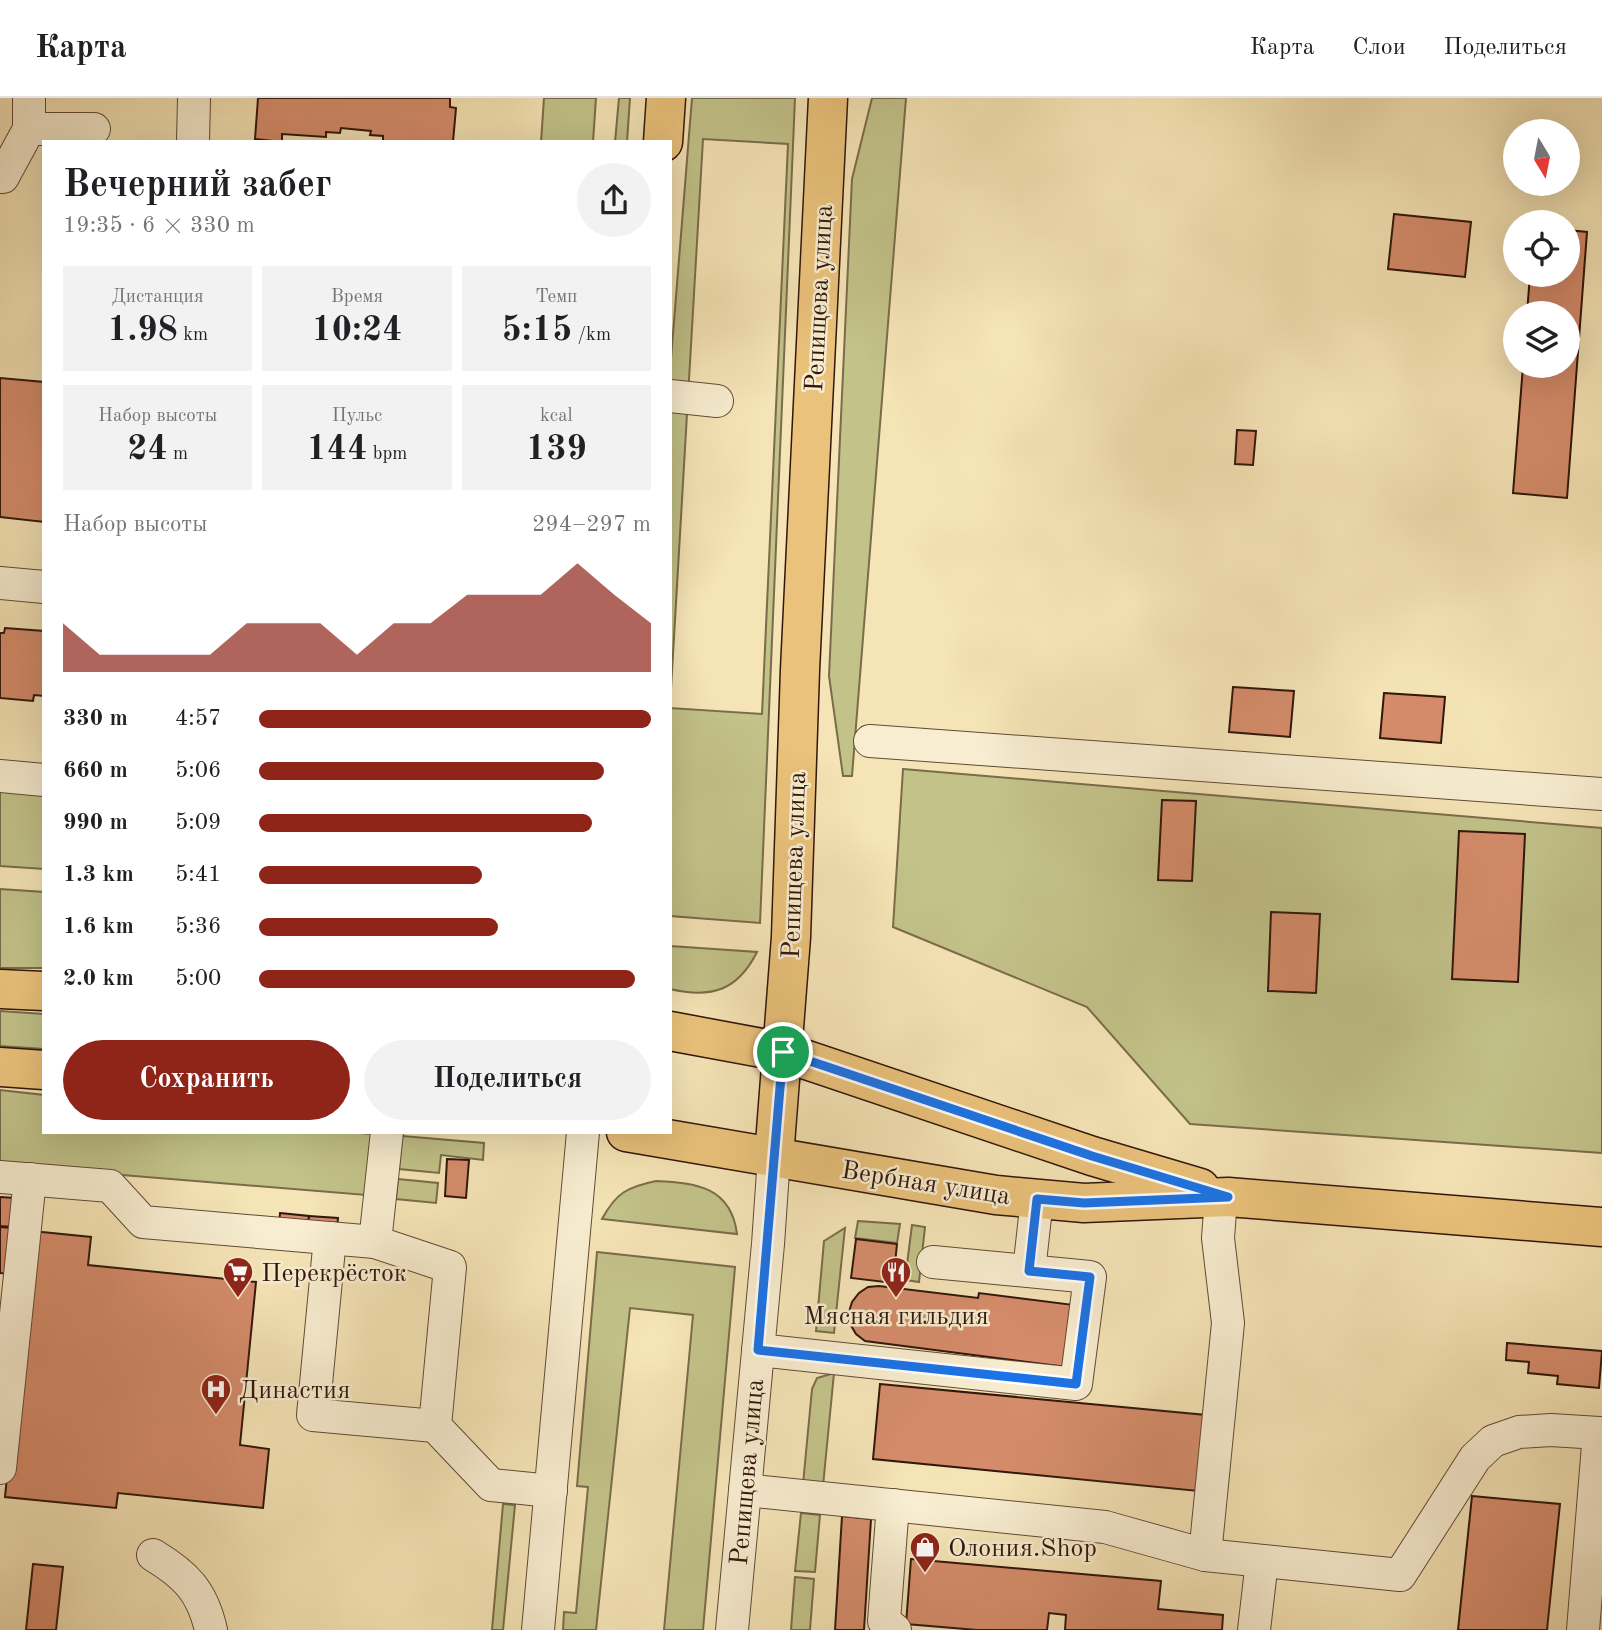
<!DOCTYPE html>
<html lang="ru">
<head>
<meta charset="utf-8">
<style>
	body { margin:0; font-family:"Old Standard TT",serif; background:#f2f2f2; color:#202124; height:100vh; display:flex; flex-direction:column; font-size:26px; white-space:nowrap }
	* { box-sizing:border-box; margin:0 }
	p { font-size:23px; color:#757577 }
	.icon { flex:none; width:38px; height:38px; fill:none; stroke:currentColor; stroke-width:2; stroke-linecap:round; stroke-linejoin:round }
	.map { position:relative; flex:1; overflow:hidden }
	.sheet { position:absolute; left:42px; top:42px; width:630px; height:994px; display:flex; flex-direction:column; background:#fff; border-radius:0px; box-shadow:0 7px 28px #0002 }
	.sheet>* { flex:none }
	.needle { width:46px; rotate:170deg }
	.fabs { position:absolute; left:1503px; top:21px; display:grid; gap:14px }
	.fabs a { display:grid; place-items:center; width:77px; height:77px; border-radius:50%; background:#fff; box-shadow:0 7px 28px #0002; font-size:35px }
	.pin { position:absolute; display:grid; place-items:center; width:60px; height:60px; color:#fff; margin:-30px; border:4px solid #fff; border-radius:50%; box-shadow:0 2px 7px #0007 }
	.round { display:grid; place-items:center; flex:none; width:74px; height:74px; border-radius:37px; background:#f2f2f2 }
	.head { display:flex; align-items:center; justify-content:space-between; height:119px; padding:0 21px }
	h1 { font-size:38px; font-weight:600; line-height:52px }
	.stats { display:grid; grid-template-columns:repeat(3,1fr); gap:10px; height:119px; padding:7px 21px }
	.stats div { display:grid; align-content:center; border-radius:0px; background:#f2f2f2; text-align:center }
	.stats b { font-size:35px; font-weight:600 }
	.stats small { font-size:19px; font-weight:400 }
	.stats p { font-size:19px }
	.chart { height:196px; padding:14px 21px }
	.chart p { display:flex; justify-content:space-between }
	.chart svg { width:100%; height:126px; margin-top:7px; fill:#8f2418; opacity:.7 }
	.cta { display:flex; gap:14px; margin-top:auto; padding:14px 21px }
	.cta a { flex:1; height:80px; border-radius:42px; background:#8f2418; color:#fff; font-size:28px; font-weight:600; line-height:80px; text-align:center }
	.cta a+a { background:#f2f2f2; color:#202124 }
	ul { padding:0 21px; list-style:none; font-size:23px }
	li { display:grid; grid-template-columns:112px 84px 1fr; align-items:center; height:52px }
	li i { height:18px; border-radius:9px; background:#8f2418 }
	header { display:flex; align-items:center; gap:42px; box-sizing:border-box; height:98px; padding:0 35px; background:#fff; border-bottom:2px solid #e0e0e0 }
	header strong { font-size:33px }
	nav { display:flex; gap:38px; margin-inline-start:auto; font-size:24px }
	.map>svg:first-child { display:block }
	.green { fill:#c2c289; stroke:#7a6c4a; stroke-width:2 }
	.building { fill:#d58c6b; stroke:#31160b; stroke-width:2 }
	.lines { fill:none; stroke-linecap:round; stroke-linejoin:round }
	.minor-casing { stroke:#624a36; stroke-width:34 }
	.major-casing { stroke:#31160b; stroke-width:41 }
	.minor { stroke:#f8edd0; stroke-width:32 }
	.major { stroke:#eac27b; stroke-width:38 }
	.route-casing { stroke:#fff; stroke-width:14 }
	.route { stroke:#1a73e8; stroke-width:9 }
	.labels { text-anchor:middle; stroke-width:5; stroke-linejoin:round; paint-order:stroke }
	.street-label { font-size:26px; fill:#31160b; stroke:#f8edd0 }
	.poi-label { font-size:26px; fill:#31160b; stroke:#f8edd0; text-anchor:start }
</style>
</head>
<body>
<header>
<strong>Карта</strong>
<nav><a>Карта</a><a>Слои</a><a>Поделиться</a></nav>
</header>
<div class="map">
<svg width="1602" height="1532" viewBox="0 0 1602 1532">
	<rect width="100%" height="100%" fill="#f5e4b6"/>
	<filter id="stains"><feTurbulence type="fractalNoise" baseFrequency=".00286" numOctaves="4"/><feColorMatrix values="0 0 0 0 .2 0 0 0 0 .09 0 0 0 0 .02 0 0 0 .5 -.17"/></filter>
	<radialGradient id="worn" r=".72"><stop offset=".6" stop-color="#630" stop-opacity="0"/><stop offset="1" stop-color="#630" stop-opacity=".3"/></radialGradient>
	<g class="green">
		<path d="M544 0H596L593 44H541Z"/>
		<path d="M619 0H630L627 44H615Z"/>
		<path d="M692 0H795L760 825 670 818V610L762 616 788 46 703 41 670 608V273Z"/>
		<path d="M872 0H906L852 678H843L829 578 852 81Z"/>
		<path d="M903 671 1602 730V1055L1190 1026 1087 909 893 829Z"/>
		<path d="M0 685 44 690V771L0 768Z"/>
		<path d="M0 791 44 794V870H0Z"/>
		<path d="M670 848 757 854C738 892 712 901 670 891Z"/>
		<path d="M0 913 44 916V951L0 948Z"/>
		<path d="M0 992 44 997V1034H347L372 1036 366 1097 0 1067Z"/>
		<path d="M402 1038 484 1045 483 1062 441 1057 439 1075 399 1071Z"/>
		<path d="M398 1081 438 1085 436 1105 396 1101Z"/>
		<path d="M656 1083C697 1085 731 1089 737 1136L602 1121C616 1095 627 1089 656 1083Z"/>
		<path d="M858 1123 900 1126 897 1145 855 1140Z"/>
		<path d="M912 1127 925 1129 919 1184 905 1182Z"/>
		<path d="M845 1130 834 1235 816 1233 824 1143Z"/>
		<path d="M597 1154 735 1169 703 1532H664L693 1217 630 1210 596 1532H563L564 1514 576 1515 588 1389 577 1388Z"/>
		<path d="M834 1275 823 1388 803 1386 812 1291 817 1280Z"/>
		<path d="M503 1406 515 1407 503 1532H492Z"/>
		<path d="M801 1415 820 1417 815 1474 795 1473Z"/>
		<path d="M795 1479 814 1481 810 1532H791Z"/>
	</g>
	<g class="building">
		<path d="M258 0H450V9L456 10 453 44H383V38L370 37 371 33 341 30 340 35 326 34V39L282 36V44L255 41Z"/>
		<path d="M1394 116 1471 124 1465 179 1388 171Z"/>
		<path d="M1568 132 1587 134 1567 400 1513 395 1523 268H1568V215H1527L1530 177H1568Z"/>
		<path d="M0 280 44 284V424L0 419Z"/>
		<path d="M1237 332 1256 333 1253 367 1235 366Z"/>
		<path d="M5 530 44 533V598L34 597 33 603 0 600V535H4Z"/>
		<path d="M1233 589 1294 593 1290 639 1229 634Z"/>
		<path d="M1384 595 1445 599 1441 645 1380 640Z"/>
		<path d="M1162 702 1196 703 1192 783 1158 782Z"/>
		<path d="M1459 733 1525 736 1518 884 1452 881Z"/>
		<path d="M1271 814 1320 816 1316 895 1268 893Z"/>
		<path d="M447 1061 469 1062 466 1100 445 1098Z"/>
		<path d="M0 1099 15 1100 12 1129 0 1128Z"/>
		<path d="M280 1115 309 1118 308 1129 279 1126Z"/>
		<path d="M309 1118 338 1120 337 1132 308 1129Z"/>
		<path d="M0 1129 12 1130 8 1176 0 1175Z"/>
		<path d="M32 1133 91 1139 88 1167 256 1184 240 1347 269 1351 263 1410 118 1395 116 1410 5 1399Z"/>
		<path d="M856 1141 897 1146 893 1185 851 1180Z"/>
		<path d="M879 1188 978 1200 979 1195 1074 1207 1066 1269 865 1243 856 1236 850 1226 849 1214 852 1204 859 1195 868 1189Z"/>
		<path d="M1507 1245 1602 1253 1599 1290 1557 1286 1558 1278 1528 1275 1529 1264 1506 1262Z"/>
		<path d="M880 1286 1206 1317 1198 1393 873 1361Z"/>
		<path d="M1472 1398 1560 1406 1547 1532H1458Z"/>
		<path d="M842 1418 871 1421 864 1532H835Z"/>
		<path d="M911 1461 1161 1483 1158 1511 1223 1517 1222 1532H1065L1066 1517 1049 1515 1047 1532H977L906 1526Z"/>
		<path d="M33 1466 63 1469 56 1532H26Z"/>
	</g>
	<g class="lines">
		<g class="minor-casing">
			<g id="minor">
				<path d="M29 31H94"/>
				<path d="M193 44 194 0"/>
				<path d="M0 79H3L29 31V0"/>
				<path d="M670 298 717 303"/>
				<path d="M0 485 44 489"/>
				<path d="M870 643 1602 696"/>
				<path d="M0 678 44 682"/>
				<path d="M0 1079 110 1088 143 1124 375 1144 387 1034"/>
				<path d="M330 1140 313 1317 435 1328 491 1387 551 1393"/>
				<path d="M375 1144 450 1169 435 1328"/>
				<path d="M1029 1173 1037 1101"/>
				<path d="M758 1252 1076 1286 1090 1179 933 1164"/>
				<path d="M0 1370 30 1081"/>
				<path d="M745 1392 1105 1429 1205 1457 1400 1477 1475 1360 1493 1343 1519 1334 1551 1332 1599 1335 1583 1532"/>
				<path d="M893 1407 884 1523 895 1532"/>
				<path d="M153 1457C186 1477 202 1493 211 1532"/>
				<path d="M1205 1457 1228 1225 1218 1140 1221 1100"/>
				<path d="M538 1532 583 1034"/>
				<path d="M732 1532 768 1146 774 1059"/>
				<path d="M1254 1532 1262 1463"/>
			</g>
		</g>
		<g class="major-casing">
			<g id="major">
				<path d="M663 44 666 0"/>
				<path d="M0 891 44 893"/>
				<path d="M670 933 783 954 1092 1058 1200 1090"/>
				<path d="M0 969 44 972"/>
				<path d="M626 1034 996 1097 1084 1105 1228 1099 1602 1129"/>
				<path d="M774 1059 791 839 800 572 828 0"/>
			</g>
		</g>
		<use href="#minor" class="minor"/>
		<use href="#major" class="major"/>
	</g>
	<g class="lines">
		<g class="route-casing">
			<path id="route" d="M783 954 1092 1058 1228 1099 1084 1105 1037 1101 1029 1173 1090 1179 1076 1286 758 1252Z"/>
		</g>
		<use href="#route" class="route"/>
	</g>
	<defs>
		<g id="supermarket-pin" transform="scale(1.575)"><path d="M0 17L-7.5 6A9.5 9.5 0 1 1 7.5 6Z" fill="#8f2418" stroke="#f8edd0"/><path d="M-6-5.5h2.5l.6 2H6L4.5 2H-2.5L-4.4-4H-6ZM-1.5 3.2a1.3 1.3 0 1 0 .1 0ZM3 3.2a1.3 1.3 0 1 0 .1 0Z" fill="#fff"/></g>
		<g id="restaurant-pin" transform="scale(1.575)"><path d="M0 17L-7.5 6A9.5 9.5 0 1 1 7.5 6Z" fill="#8f2418" stroke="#f8edd0"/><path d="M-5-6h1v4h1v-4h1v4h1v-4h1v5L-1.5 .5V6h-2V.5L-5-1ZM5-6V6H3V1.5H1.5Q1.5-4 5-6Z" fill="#fff"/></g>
		<g id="hospital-pin" transform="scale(1.575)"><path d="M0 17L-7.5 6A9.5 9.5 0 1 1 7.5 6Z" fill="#8f2418" stroke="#f8edd0"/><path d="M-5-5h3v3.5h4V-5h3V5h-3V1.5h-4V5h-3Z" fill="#fff"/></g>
		<g id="shop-pin" transform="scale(1.575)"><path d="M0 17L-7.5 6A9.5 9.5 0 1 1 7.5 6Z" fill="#8f2418" stroke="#f8edd0"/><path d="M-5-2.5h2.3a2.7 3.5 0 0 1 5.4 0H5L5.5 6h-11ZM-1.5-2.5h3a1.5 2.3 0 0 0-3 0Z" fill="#fff"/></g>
	</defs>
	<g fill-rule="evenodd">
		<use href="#supermarket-pin" x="238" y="1174"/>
		<use href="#restaurant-pin" x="896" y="1174"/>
		<use href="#hospital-pin" x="216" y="1291"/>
		<use href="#shop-pin" x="925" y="1449"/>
	</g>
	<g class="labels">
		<g class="street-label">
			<text transform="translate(818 200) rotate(-87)" y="9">Репищева улица</text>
			<text transform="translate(793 767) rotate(-88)" y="9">Репищева улица</text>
			<text transform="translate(926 1084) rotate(9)" y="9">Вербная улица</text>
			<text transform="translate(746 1374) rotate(-85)" y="9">Репищева улица</text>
		</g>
		<g class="poi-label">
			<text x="261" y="1183">Перекрёсток</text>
			<text x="896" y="1226" text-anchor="middle">Мясная гильдия</text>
			<text x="239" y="1300">Династия</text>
			<text x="948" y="1458">Олония.Shop</text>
		</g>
	</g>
	<rect width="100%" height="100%" filter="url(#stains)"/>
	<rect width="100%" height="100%" fill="url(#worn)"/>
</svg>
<div class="fabs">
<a><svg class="needle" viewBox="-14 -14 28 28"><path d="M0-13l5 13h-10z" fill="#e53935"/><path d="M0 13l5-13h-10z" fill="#757577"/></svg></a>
<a><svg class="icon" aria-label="locate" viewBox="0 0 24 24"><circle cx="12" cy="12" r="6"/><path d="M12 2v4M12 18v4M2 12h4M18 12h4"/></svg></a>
<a><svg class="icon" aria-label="layers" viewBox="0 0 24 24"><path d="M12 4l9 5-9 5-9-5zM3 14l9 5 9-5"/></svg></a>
</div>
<div class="pin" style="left:783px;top:954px;background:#1e9e55"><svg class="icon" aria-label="arrive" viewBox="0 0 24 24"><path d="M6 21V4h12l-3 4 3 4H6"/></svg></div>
<section class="sheet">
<div class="head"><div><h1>Вечерний забег</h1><p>19:35 · 6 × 330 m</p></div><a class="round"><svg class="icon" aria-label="share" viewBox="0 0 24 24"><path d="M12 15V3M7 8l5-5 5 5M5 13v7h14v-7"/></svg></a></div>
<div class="stats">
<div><p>Дистанция</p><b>1.98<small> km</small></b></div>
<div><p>Время</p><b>10:24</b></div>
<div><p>Темп</p><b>5:15<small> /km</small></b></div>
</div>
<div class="stats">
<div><p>Набор высоты</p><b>24<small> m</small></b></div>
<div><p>Пульс</p><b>144<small> bpm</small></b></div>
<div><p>kcal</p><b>139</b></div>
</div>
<div class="chart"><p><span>Набор высоты</span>294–297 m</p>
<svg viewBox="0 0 160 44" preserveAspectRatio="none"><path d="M0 44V27L10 38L20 38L30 38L40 38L50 27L60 27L70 27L80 38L90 27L100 27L110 17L120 17L130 17L140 6L150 17L160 27V44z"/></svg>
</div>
<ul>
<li><b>330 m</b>4:57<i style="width:100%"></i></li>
<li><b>660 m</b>5:06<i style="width:88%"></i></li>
<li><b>990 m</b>5:09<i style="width:85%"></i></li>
<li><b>1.3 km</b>5:41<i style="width:57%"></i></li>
<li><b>1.6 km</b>5:36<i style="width:61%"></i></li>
<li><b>2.0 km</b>5:00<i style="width:96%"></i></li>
</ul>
<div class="cta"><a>Сохранить</a><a>Поделиться</a></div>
</section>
</div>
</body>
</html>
